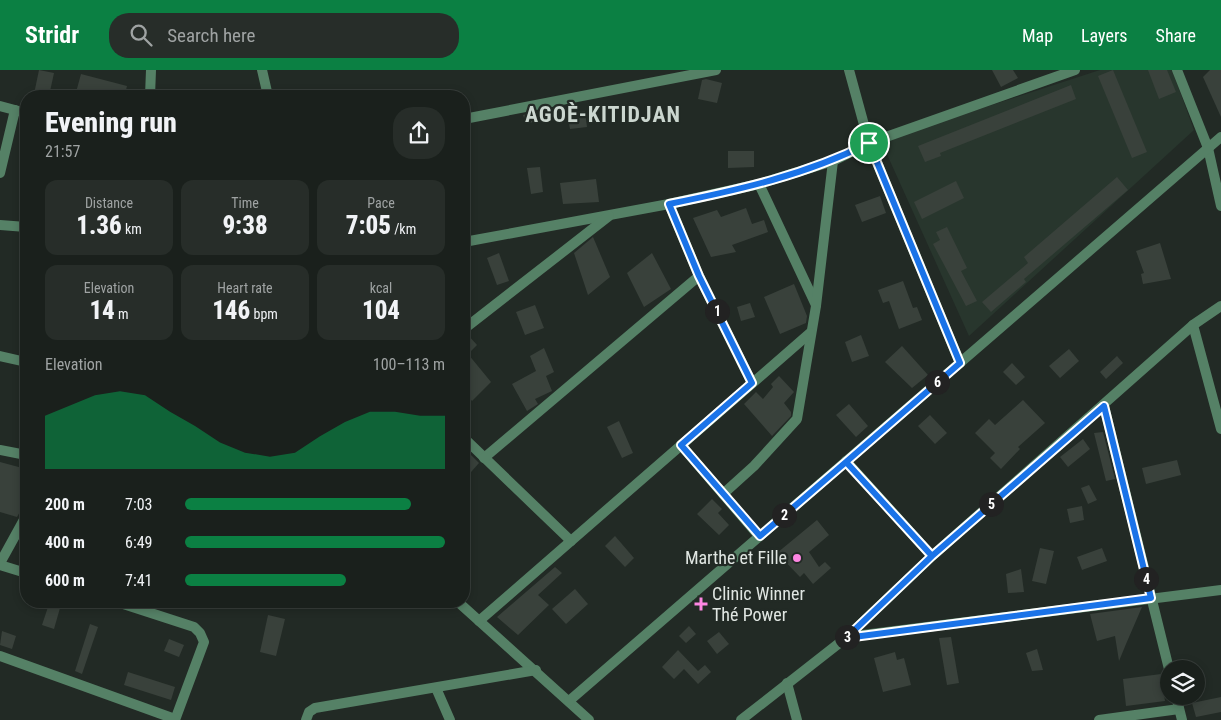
<!DOCTYPE html>
<html lang="en">
<head>
<meta charset="utf-8">
<style>
	body { margin:0; font-family:"Roboto Condensed",sans-serif; background:#272d29; color:#f1f3f6; height:100vh; display:flex; flex-direction:column; font-size:19px; white-space:nowrap }
	* { box-sizing:border-box; margin:0 }
	p { font-size:16px; color:#9fa3a3 }
	.icon { flex:none; width:28px; height:28px; fill:none; stroke:currentColor; stroke-width:2; stroke-linecap:round; stroke-linejoin:round }
	.map { position:relative; flex:1; overflow:hidden }
	.drawer { position:absolute; left:20px; top:20px; width:450px; height:518px; display:flex; flex-direction:column; background:#1a201c; border-radius:20px; box-shadow:0 2px 8px #0003,0 0 0 1px #383e3b }
	.drawer>* { flex:none }
	.buttons { position:absolute; left:1160px; top:590px; display:grid; gap:10px }
	.buttons a { display:grid; place-items:center; width:45px; height:45px; border-radius:50%; background:#1a201c; box-shadow:0 2px 8px #0003,0 0 0 1px #383e3b; font-size:25px }
	.pin { position:absolute; display:grid; place-items:center; width:42px; height:42px; color:#fff; margin:-21px; border:2px solid #fff; border-radius:50%; box-shadow:0 1px 5px #0007 }
	.km { position:absolute; width:25px; height:25px; margin:-12px; border-radius:50%; background:#222; color:#fff; font-size:14px; line-height:25px; text-align:center }
	.round { display:grid; place-items:center; flex:none; width:52px; height:52px; border-radius:20px; background:#272d29 }
	.overview { display:flex; align-items:center; justify-content:space-between; height:85px; padding:0 25px }
	h1 { font-size:28px; font-weight:800; line-height:38px }
	.stats { display:grid; grid-template-columns:repeat(3,1fr); gap:8px; height:85px; padding:5px 25px }
	.stats div { display:grid; align-content:center; border-radius:12px; background:#272d29; text-align:center }
	.stats b { font-size:25px; font-weight:800 }
	.stats small { font-size:14px; font-weight:400 }
	.stats p { font-size:14px }
	.chart { height:140px; padding:10px 25px }
	.chart p { display:flex; justify-content:space-between }
	.chart svg { width:100%; height:90px; margin-top:5px; fill:#0b8043; opacity:.7 }
	ul { padding:0 25px; list-style:none; font-size:16px }
	li { display:grid; grid-template-columns:80px 60px 1fr; align-items:center; height:38px }
	li i { height:12px; border-radius:6px; background:#0b8043 }
	header { display:flex; align-items:center; gap:30px; box-sizing:border-box; height:70px; padding:0 25px; background:#0b8043; color:#fff }
	header strong { font-size:24px }
	nav { display:flex; gap:28px; margin-inline-start:auto; font-size:18px }
	.search { width:350px; height:45px; background:#272d29; display:flex; align-items:center; gap:12px; box-sizing:border-box; padding:0 18px; border-radius:20px; color:#9fa3a3; font-size:19px }
	.map>svg:first-child { display:block }
	.built { fill:#28362d }
	.building { fill:#39413b }
	.lines { fill:none; stroke-linecap:round; stroke-linejoin:round }
	.minor { stroke:#558166; stroke-width:10 }
	.route-casing { stroke:#fff; stroke-width:10 }
	.route { stroke:#1a73e8; stroke-width:6 }
	.poi-dot { fill:#fd86e2; stroke:#222a25; stroke-width:2 }
	.labels { text-anchor:middle; stroke-width:4.5; stroke-linejoin:round; paint-order:stroke }
	.poi-label { font-size:18px; fill:#e0e6e2; stroke:#222a25; text-anchor:end }
	.district-label { font-size:22px; font-weight:bold; letter-spacing:1px; fill:#cbd6cf; stroke:#222a25 }
</style>
</head>
<body>
<header>
<strong>Stridr</strong>
<div class="search"><svg class="icon" aria-label="search" viewBox="0 0 24 24"><circle cx="10" cy="10" r="6"/><path d="M15 15l6 6"/></svg>Search here</div>
<nav><a>Map</a><a>Layers</a><a>Share</a></nav>
</header>
<div class="map">
<svg width="1221" height="650" viewBox="0 0 1221 650">
	<rect width="100%" height="100%" fill="#222a25"/>
	<path class="built" d="M1100 0H1172L1194 60 969 266 881 71Z"/>
	<g class="building">
		<path d="M39 0 54 3 49 26 34 24Z"/>
		<path d="M992 0H1013L1018 8 1001 17Z"/>
		<path d="M1113 0 1147 82 1132 88 1098 6Z"/>
		<path d="M1148 0H1167L1176 22 1159 29Z"/>
		<path d="M1210 0H1221V47L1203 7Z"/>
		<path d="M81 4 127 16 125 24 98 19 96 26H75Z"/>
		<path d="M706 9 722 13 717 33 698 29 702 10Z"/>
		<path d="M1071 15 1076 29 940 83 941 86 925 92 918 76Z"/>
		<path d="M585 41 587 57 570 59 567 43Z"/>
		<path d="M537 42 540 50 526 54 523 45Z"/>
		<path d="M728 81H754V97L728 98Z"/>
		<path d="M540 97 543 122 531 124 527 98Z"/>
		<path d="M1117 107 1128 120 1024 209 1026 212 991 242 982 232 1028 193 1024 187Z"/>
		<path d="M596 109 599 132 563 134 560 113Z"/>
		<path d="M956 111 964 128 922 149 914 132Z"/>
		<path d="M880 126 886 143 862 152 855 135Z"/>
		<path d="M746 138 752 154 764 150 768 162 732 175 736 182 711 187 693 148 717 140 721 147Z"/>
		<path d="M947 157 967 198 961 201 977 231 966 236 933 174 940 170 936 162Z"/>
		<path d="M593 167 610 207 588 225 574 183Z"/>
		<path d="M1160 173 1171 209 1143 214 1141 204 1144 203 1136 181Z"/>
		<path d="M499 183 509 211 497 215 487 188Z"/>
		<path d="M652 183 671 219 644 237 627 203Z"/>
		<path d="M903 211 913 238 917 237 922 250 899 259 889 231 883 233 878 220Z"/>
		<path d="M794 214 807 246 806 253 780 264 764 227Z"/>
		<path d="M750 233 755 247 741 251 737 237Z"/>
		<path d="M535 235 544 258 525 265 516 242Z"/>
		<path d="M468 265 477 275 468 284 491 312 472 331 464 322V266Z"/>
		<path d="M861 265 869 286 852 292 845 272Z"/>
		<path d="M902 276 928 305 912 318 885 292Z"/>
		<path d="M544 278 554 302 546 306 552 321 535 329 538 334 527 341 512 314 536 301 530 286Z"/>
		<path d="M1069 279 1079 291 1060 308 1049 296Z"/>
		<path d="M1117 286 1123 293 1106 309 1100 302Z"/>
		<path d="M1012 293 1025 307 1016 315 1003 302Z"/>
		<path d="M779 306 794 322 784 333 791 342V346L772 366 744 334 756 322 763 329 773 317 771 314Z"/>
		<path d="M1023 330 1045 353 1018 377 1020 379 1001 399 990 388 995 383 975 363 989 349 995 355Z"/>
		<path d="M849 334 868 356 856 367 836 345Z"/>
		<path d="M930 345 947 363 935 374 918 356Z"/>
		<path d="M619 351 633 383 622 388 607 357Z"/>
		<path d="M1103 362 1115 409 1106 411 1094 363Z"/>
		<path d="M1083 369 1090 379 1068 397 1060 387Z"/>
		<path d="M464 378 479 393 464 410Z"/>
		<path d="M1177 390 1181 405 1146 414 1142 398Z"/>
		<path d="M0 392 26 399V431L17 447 0 442Z"/>
		<path d="M1089 415 1097 430 1088 434 1081 418Z"/>
		<path d="M712 429 722 439 718 443 729 455 719 465 697 444Z"/>
		<path d="M1082 436 1084 450 1070 453 1067 439Z"/>
		<path d="M817 450 829 465 809 482 819 497 825 492 831 498 813 514 804 503 800 507 777 483Z"/>
		<path d="M615 466 634 488 625 497 605 476Z"/>
		<path d="M1040 478 1054 481 1046 514 1032 511Z"/>
		<path d="M1102 478 1107 491 1082 500 1077 487Z"/>
		<path d="M555 497 562 503 538 525 549 535 518 565 497 547Z"/>
		<path d="M1021 499 1024 522 1008 523 1006 504Z"/>
		<path d="M575 519 588 534 566 554 552 539Z"/>
		<path d="M50 531H62L54 559 42 555Z"/>
		<path d="M1142 537 1126 574 1119 591 1115 566 1097 571 1090 544Z"/>
		<path d="M268 545 285 549 276 586 260 582Z"/>
		<path d="M90 554 98 557 82 604 75 601Z"/>
		<path d="M689 556 696 564 686 573 679 566Z"/>
		<path d="M2 561 16 566 12 579 0 575Z"/>
		<path d="M719 562 729 574 717 584 707 571Z"/>
		<path d="M951 567 959 613 947 615 939 568Z"/>
		<path d="M169 569 184 575 179 587 164 581Z"/>
		<path d="M1037 579 1043 600 1032 601 1026 583Z"/>
		<path d="M678 580 698 601 705 595 711 602 698 614 684 599 674 609 662 597Z"/>
		<path d="M895 582 897 590 904 588 911 615 883 622 874 588Z"/>
		<path d="M128 602 175 617 171 630 124 615Z"/>
		<path d="M1161 604 1165 631 1126 636 1123 609Z"/>
		<path d="M1221 627V642L1196 647 1192 633Z"/>
	</g>
	<g class="lines">
		<g class="minor">
			<path d="M262 0 268 26"/>
			<path d="M849 0 869 73 960 293"/>
			<path d="M1177 0 1208 78 1221 136"/>
			<path d="M150 26 151 0"/>
			<path d="M0 36 26 43"/>
			<path d="M464 49 716 0"/>
			<path d="M0 103 15 40"/>
			<path d="M759 114 816 235"/>
			<path d="M669 134 699 206 752 313"/>
			<path d="M0 155 26 157"/>
			<path d="M464 172 669 134 759 114 833 91 869 73 1075 0"/>
			<path d="M1193 255 1221 359"/>
			<path d="M464 259 609 146"/>
			<path d="M0 286 26 292"/>
			<path d="M1104 336 1169 599"/>
			<path d="M464 368 571 471"/>
			<path d="M681 375 759 466"/>
			<path d="M0 380 26 385"/>
			<path d="M484 388 699 206"/>
			<path d="M846 391 932 486"/>
			<path d="M723 424 754 396 797 349 816 236 833 91"/>
			<path d="M0 493 26 446"/>
			<path d="M0 495 26 503"/>
			<path d="M114 531 194 557 200 563 204 572 175 650"/>
			<path d="M457 531 589 650"/>
			<path d="M479 551 810 263"/>
			<path d="M847 567 1221 520"/>
			<path d="M0 586 175 649"/>
			<path d="M787 613 797 650"/>
			<path d="M436 618 450 650"/>
			<path d="M1176 626 1182 650"/>
			<path d="M569 631 1221 67"/>
			<path d="M306 650 309 642 315 638 536 600"/>
			<path d="M741 650 847 567 932 486 1193 255 1221 236"/>
			<path d="M1099 650 1179 639"/>
		</g>
	</g>
	<g class="lines">
		<g class="route-casing">
			<path id="route" d="M869 73C806 105 738 120 669 134L699 206 752 313 681 375 760 466 846 392 932 486 846 568 1151 528 1104 336 932 486 846 392 960 293 869 73"/>
		</g>
		<use href="#route" class="route"/>
	</g>
	<g class="poi-dot">
		<circle cx="797" cy="488" r="5"/>
		<path d="M698.5 526.5h5v5h5v5h-5v5h-5v-5h-5v-5h5z"/>
	</g>
	<g class="labels">
		<g class="poi-label">
			<text x="787" y="494">Marthe et Fille</text>
			<text x="712" y="530" text-anchor="start">Clinic Winner<tspan x="712" dy="21">Thé Power</tspan></text>
		</g>
		<g class="district-label">
			<text x="603" y="52">AGOÈ-KITIDJAN</text>
		</g>
	</g>
</svg>
<div class="buttons">
<a><svg class="icon" aria-label="layers" viewBox="0 0 24 24"><path d="M12 4l9 5-9 5-9-5zM3 14l9 5 9-5"/></svg></a>
</div>
<div class="pin" style="left:869px;top:73px;background:#1e9e55"><svg class="icon" aria-label="arrive" viewBox="0 0 24 24"><path d="M6 21V4h12l-3 4 3 4H6"/></svg></div>
<b class="km" style="left:717px;top:241px">1</b>
<b class="km" style="left:784px;top:445px">2</b>
<b class="km" style="left:847px;top:567px">3</b>
<b class="km" style="left:1146px;top:509px">4</b>
<b class="km" style="left:991px;top:434px">5</b>
<b class="km" style="left:937px;top:312px">6</b>
<section class="drawer">
<div class="overview"><div><h1>Evening run</h1><p>21:57</p></div><a class="round"><svg class="icon" aria-label="share" viewBox="0 0 24 24"><path d="M12 15V3M7 8l5-5 5 5M5 13v7h14v-7"/></svg></a></div>
<div class="stats">
<div><p>Distance</p><b>1.36<small> km</small></b></div>
<div><p>Time</p><b>9:38</b></div>
<div><p>Pace</p><b>7:05<small> /km</small></b></div>
</div>
<div class="stats">
<div><p>Elevation</p><b>14<small> m</small></b></div>
<div><p>Heart rate</p><b>146<small> bpm</small></b></div>
<div><p>kcal</p><b>104</b></div>
</div>
<div class="chart"><p><span>Elevation</span>100–113 m</p>
<svg viewBox="0 0 160 44" preserveAspectRatio="none"><path d="M0 44V18L10 13L20 8L30 6L40 8L50 16L60 23L70 31L80 36L90 38L100 36L110 28L120 21L130 16L140 16L150 18L160 18V44z"/></svg>
</div>
<ul>
<li><b>200 m</b>7:03<i style="width:87%"></i></li>
<li><b>400 m</b>6:49<i style="width:100%"></i></li>
<li><b>600 m</b>7:41<i style="width:62%"></i></li>
</ul>
</section>
</div>
</body>
</html>
